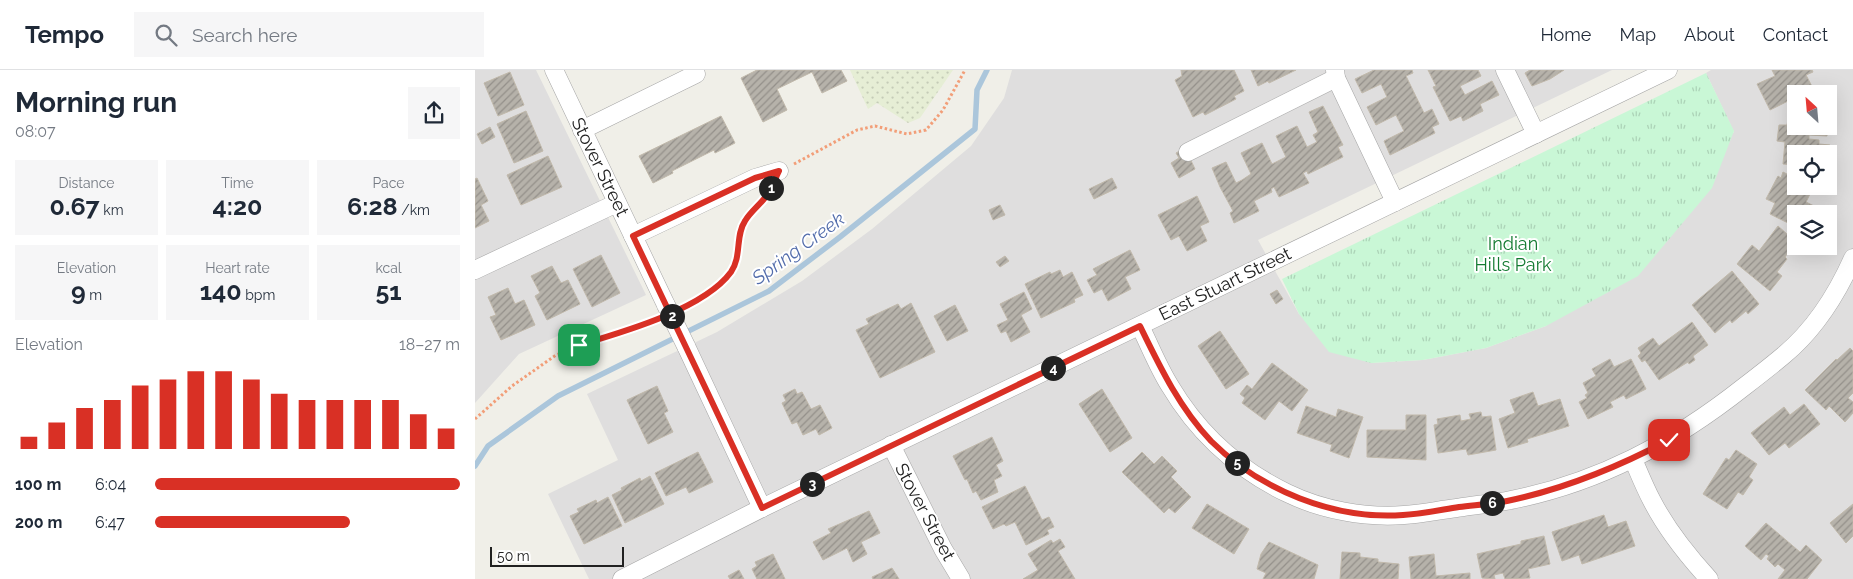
<!DOCTYPE html>
<html lang="en">
<head>
<meta charset="utf-8">
<style>
	body { margin:0; font-family:Raleway,sans-serif; background:#f6f6f7; color:#1f2937; height:100vh; display:flex; flex-direction:column; font-size:19px; white-space:nowrap }
	* { box-sizing:border-box; margin:0 }
	p { font-size:16px; color:#747a83 }
	.icon { flex:none; width:28px; height:28px; fill:none; stroke:currentColor; stroke-width:2; stroke-linecap:round; stroke-linejoin:round }
	.map { position:relative; flex:1; overflow:hidden }
	.sheet { display:flex; flex-direction:column; background:#fff; width:475px }
	.sheet>* { flex:none }
	.needle { width:32px; rotate:334deg }
	.controls { position:absolute; left:1312px; top:15px; display:grid; gap:10px }
	.controls a { display:grid; place-items:center; width:50px; height:50px; border-radius:0px; background:#fff; box-shadow:0 5px 20px #0002; font-size:25px }
	.scale { position:absolute; left:15px; bottom:12px; width:134px; box-sizing:border-box; padding-left:5px; border:2px solid #212121; border-top:0; font-size:14px; line-height:18px; white-space:nowrap; color:#212121; -webkit-text-stroke:4px #fff; paint-order:stroke }
	.pin { position:absolute; display:grid; place-items:center; width:42px; height:42px; color:#fff; margin:-21px; border-radius:10px; box-shadow:0 2px 8px #0006 }
	.km { position:absolute; width:25px; height:25px; margin:-12px; border-radius:50%; background:#222; color:#fff; font-size:14px; line-height:25px; text-align:center }
	.round { display:grid; place-items:center; flex:none; width:52px; height:52px; border-radius:0px; background:#f6f6f7 }
	.head { display:flex; align-items:center; justify-content:space-between; height:85px; padding:0 15px }
	h1 { font-size:28px; font-weight:700; line-height:38px }
	.figures { display:grid; grid-template-columns:repeat(3,1fr); gap:8px; height:85px; padding:5px 15px }
	.figures div { display:grid; align-content:center; border-radius:0px; background:#f6f6f7; text-align:center }
	.figures b { font-size:25px; font-weight:700 }
	.figures small { font-size:14px; font-weight:400 }
	.figures p { font-size:14px }
	.chart { height:140px; padding:10px 15px }
	.chart p { display:flex; justify-content:space-between }
	.chart svg { width:100%; height:90px; margin-top:5px; stroke:#d93025; stroke-width:6 }
	ul { padding:0 15px; list-style:none; font-size:16px }
	li { display:grid; grid-template-columns:80px 60px 1fr; align-items:center; height:38px }
	li i { height:12px; border-radius:6px; background:#d93025 }
	header { display:flex; align-items:center; gap:30px; box-sizing:border-box; height:70px; padding:0 25px; background:#fff; border-bottom:1px solid #e0e1e3 }
	header strong { font-size:24px }
	nav { display:flex; gap:28px; margin-inline-start:auto; font-size:18px }
	.search { width:350px; height:45px; background:#f6f6f7; display:flex; align-items:center; gap:12px; box-sizing:border-box; padding:0 18px; border-radius:0px; color:#747a83; font-size:19px }
	main { display:flex; flex:1; min-height:0 }
	.map>svg:first-child { display:block }
	.residential { fill:#dfdede; fill-rule:evenodd }
	.farmland { fill:url(#farmland-dots) }
	.park { fill:url(#park-tufts) }
	.lines { fill:none; stroke-linecap:round; stroke-linejoin:round }
	.stream { stroke:#abc6db; stroke-width:5.5 }
	.building { fill:url(#building-hatch); stroke:#c1b9ab }
	.minor-casing { stroke:#a5a5a5; stroke-width:19 }
	.path { stroke:#f29e78; stroke-width:3; stroke-dasharray:2.5 2.5; stroke-linecap:butt }
	.minor { stroke:#fff; stroke-width:18 }
	.minor-bridge-casing { stroke:#a5a5a5; stroke-width:19; stroke-linecap:butt }
	.minor-bridge { stroke:#fff; stroke-width:18 }
	.route-casing { stroke:#fff; stroke-width:10 }
	.route { stroke:#d93025; stroke-width:6 }
	.labels { text-anchor:middle; stroke-width:4; stroke-linejoin:round; paint-order:stroke }
	.street-label { font-size:18px; fill:#212121; stroke:#fff }
	.park-label { font-size:18px; fill:#137a31; stroke:#fff }
	.water-label { font-size:19px; font-style:italic; fill:#526cab; stroke:#fff }
</style>
</head>
<body>
<header>
<strong>Tempo</strong>
<div class="search"><svg class="icon" aria-label="search" viewBox="0 0 24 24"><circle cx="10" cy="10" r="6"/><path d="M15 15l6 6"/></svg>Search here</div>
<nav><a>Home</a><a>Map</a><a>About</a><a>Contact</a></nav>
</header>
<main>
<section class="sheet">
<div class="head"><div><h1>Morning run</h1><p>08:07</p></div><a class="round"><svg class="icon" aria-label="share" viewBox="0 0 24 24"><path d="M12 15V3M7 8l5-5 5 5M5 13v7h14v-7"/></svg></a></div>
<div class="figures">
<div><p>Distance</p><b>0.67<small> km</small></b></div>
<div><p>Time</p><b>4:20</b></div>
<div><p>Pace</p><b>6:28<small> /km</small></b></div>
</div>
<div class="figures">
<div><p>Elevation</p><b>9<small> m</small></b></div>
<div><p>Heart rate</p><b>140<small> bpm</small></b></div>
<div><p>kcal</p><b>51</b></div>
</div>
<div class="chart"><p><span>Elevation</span>18–27 m</p>
<svg viewBox="0 0 160 44" preserveAspectRatio="none"><path d="M5 44V38M15 44V31M25 44V24M35 44V20M45 44V13M55 44V10M65 44V6M75 44V6M85 44V10M95 44V17M105 44V20M115 44V20M125 44V20M135 44V20M145 44V27M155 44V34"/></svg>
</div>
<ul>
<li><b>100 m</b>6:04<i style="width:100%"></i></li>
<li><b>200 m</b>6:47<i style="width:64%"></i></li>
</ul>
</section>
<div class="map">
<svg width="1378" height="509" viewBox="0 0 1378 509">
	<defs>
		<pattern id="farmland-dots" width="8" height="8" patternUnits="userSpaceOnUse" patternTransform="scale(1.25)"><rect width="8" height="8" fill="#e6eed5"/><path d="M2 2h.1M6 6h.1" fill="none" stroke="#c5ccb7" stroke-width="1.8" stroke-linecap="round"/></pattern>
		<pattern id="park-tufts" width="24" height="20" patternUnits="userSpaceOnUse" patternTransform="scale(1.25)"><rect width="24" height="20" fill="#c9f7d6"/><path d="M3 7l-1-3M5 7V3M7 7l1-3M15 17l-1-3M17 17v-4M19 17l1-3" fill="none" stroke="#acd3b7"/></pattern>
		<pattern id="building-hatch" width="6" height="6" patternUnits="userSpaceOnUse" patternTransform="scale(1.25)"><rect width="6" height="6" fill="#b6b2aa"/><path d="M-1 1l2-2M0 6l6-6M5 7l2-2" fill="none" stroke="#94908a"/></pattern>
	</defs>
	<rect width="100%" height="100%" fill="#f0efe8"/>
	<g class="residential">
		<path d="M0 0H61L171 225 44 284 0 333Z"/>
		<path d="M537 0H1137L783 170 824 244 896 293 948 290 1011 278 1071 256 1259 62 1231 3 1236 0H1378V509H114L73 424 143 390 112 324 242 262 327 211 397 159 496 76 529 28ZM1321 24H1354V56H1321ZM1321 84H1354V116H1321ZM1321 144H1354V176H1321Z"/>
	</g>
	<path class="farmland" d="M375 0H478L445 48 433 53 402 33 393 39Z"/>
	<path class="park" d="M1231 3 1259 61 1237 118 1163 206 1071 256 1011 278 948 290 896 293 854 282 824 244 807 209Z"/>
	<g class="lines">
		<path class="stream" d="M0 396 13 376 83 326 294 221 365 167 500 59 502 20 512 0"/>
	</g>
	<g class="building">
		<path d="M282 0H366L372 11 347 23 337 2 302 19 312 40 288 52 266 8Z"/>
		<path d="M706 0H759L769 21 759 26 761 29 730 45 728 42 718 47 700 10 707 6Z"/>
		<path d="M776 0H821L794 13 793 11 783 16Z"/>
		<path d="M899 0H937L938 3 931 6 949 43 957 39 964 54 957 57 960 63 915 85 909 71 929 61 921 45 901 55 892 37 912 27 906 14 887 23 880 9Z"/>
		<path d="M953 0H1003L1006 6 985 16 990 25 1017 11 1024 25 1005 34 1008 41 988 51 986 46 975 51 958 17 961 16Z"/>
		<path d="M1055 0H1089L1075 9 1057 16 1050 3Z"/>
		<path d="M1297 0H1337L1338 2 1331 5 1341 24H1321V38L1317 40 1313 31 1295 40 1282 14 1300 6Z"/>
		<path d="M35 2 49 35 23 46 9 13Z"/>
		<path d="M848 36 868 75 863 77 868 87 833 104 832 101 828 103 834 113 804 127 799 117 796 119 797 122 779 131 784 141 759 153 755 143 758 141 745 117 737 98 751 92 761 113 767 110 776 104 766 83 787 73 797 94 811 87 801 66 822 56 832 77 842 72 838 65 843 62 834 42Z"/>
		<path d="M51 41 68 81 39 93 22 54Z"/>
		<path d="M246 46 260 73 240 83 239 80 197 101 198 103 178 113 164 86Z"/>
		<path d="M1313 49 1321 50V56H1353L1352 66 1334 65V69L1344 70V74L1355 75 1354 84H1321V95L1308 94 1310 72 1302 71 1304 55H1312Z"/>
		<path d="M15 57 20 67 7 74 2 64Z"/>
		<path d="M710 78 720 99 704 108 696 93 704 88 701 83Z"/>
		<path d="M73 86 87 117 46 135 32 105Z"/>
		<path d="M1308 102 1314 105 1315 102 1321 105V116H1339L1331 132 1347 140 1345 144H1321V157L1295 144 1300 133 1291 129 1303 106 1306 108Z"/>
		<path d="M2 108 13 131 6 135 14 151 0 158V109Z"/>
		<path d="M637 108 642 118 619 129 614 119Z"/>
		<path d="M722 126 734 152 725 156 732 171 712 181 704 166 696 170 683 145Z"/>
		<path d="M525 135 530 145 518 150 514 140Z"/>
		<path d="M1303 156 1321 172 1310 187 1312 189 1302 202 1307 206 1295 221 1262 194 1277 175 1284 181Z"/>
		<path d="M655 180 665 200 650 207 656 219 633 231 627 219 619 223 612 210 622 205 618 199Z"/>
		<path d="M126 185 145 223 117 237 98 199Z"/>
		<path d="M530 186 534 191 525 197 521 192Z"/>
		<path d="M77 196 86 213 93 210 105 234 72 250 60 226 65 223 56 206Z"/>
		<path d="M585 200 588 207 597 202 608 225 599 229 600 232 566 248 550 214 575 202 576 204Z"/>
		<path d="M1257 201 1284 234 1273 244 1271 241 1257 253 1255 250 1240 263 1217 235Z"/>
		<path d="M33 218 40 234 49 230 60 255 26 270 15 247 21 245 13 227Z"/>
		<path d="M802 220 808 229 801 234 795 224Z"/>
		<path d="M549 222 557 239 546 245 555 262 536 272 531 261 526 263 522 255 533 250 525 234Z"/>
		<path d="M436 233 460 282 405 308 381 260 394 254 391 249 423 234 426 239Z"/>
		<path d="M480 235 493 261 472 271 459 246Z"/>
		<path d="M1217 252 1233 275 1218 286 1220 290 1214 294 1213 292 1184 310 1170 290 1167 292 1163 286 1166 283 1163 278 1178 268 1184 276Z"/>
		<path d="M745 261 774 304 751 319 723 276Z"/>
		<path d="M1375 278 1378 281V323L1373 328 1378 332V343L1370 352 1354 336 1351 340 1330 320 1361 289 1362 290Z"/>
		<path d="M1135 289 1139 297 1156 289 1171 319 1151 329 1149 325 1135 332 1138 337 1113 349 1104 332 1112 328 1110 325 1113 323 1108 313 1121 306 1117 299Z"/>
		<path d="M797 293 833 320 817 341 804 331 790 350 767 333 770 328 765 324 772 315 777 319Z"/>
		<path d="M182 316 193 341 189 343 198 362 173 374 152 330Z"/>
		<path d="M320 319 322 324 327 322 336 339 345 335 357 358 344 365 341 359 328 365 322 352 317 354 307 333 311 331 308 325Z"/>
		<path d="M627 319 657 368 635 382 604 334Z"/>
		<path d="M1058 322 1063 336 1085 329 1094 356 1052 369 1053 372 1033 378 1024 349 1040 343 1035 330Z"/>
		<path d="M1329 334 1345 354 1314 378 1310 373 1294 385 1276 363 1309 337 1315 345Z"/>
		<path d="M831 336 861 347 863 339 888 347 874 388 855 381 857 375 822 363Z"/>
		<path d="M1006 342 1007 347 1016 346 1021 380 993 385 991 379 963 383 959 355 963 354 962 349 985 345 986 351 996 349 994 344Z"/>
		<path d="M931 345H951V390L892 387V360H931Z"/>
		<path d="M517 367 528 391 521 395 527 406 519 410 523 422 506 430 501 421 498 423 492 409 490 410 478 386Z"/>
		<path d="M1261 380 1282 394 1274 407 1278 410 1268 425 1263 422 1252 439 1228 424 1251 388 1254 390Z"/>
		<path d="M223 382 238 412 214 423 211 417 191 426 180 403Z"/>
		<path d="M667 382 679 394 687 386 702 401 696 407 716 427 700 443 694 438 689 443 647 402Z"/>
		<path d="M175 406 189 434 150 453 137 425 147 420 146 418 165 408 166 411Z"/>
		<path d="M550 416 567 450 574 447 579 457 572 460 574 464 551 475 540 452 531 456 529 454 518 459 507 437Z"/>
		<path d="M133 427 147 456 109 474 95 446 104 442 102 439 121 430 122 433Z"/>
		<path d="M732 434 774 459 759 484 717 458Z"/>
		<path d="M1378 434V466L1371 473 1355 453Z"/>
		<path d="M394 441 405 463 386 472 392 484 378 492 372 478 348 490 338 472 356 463 353 459Z"/>
		<path d="M1129 445 1133 457 1151 451 1160 476 1107 494 1104 485 1087 491 1077 462Z"/>
		<path d="M1291 453 1325 482 1331 475 1347 490 1332 509H1303L1310 500 1303 494 1300 497 1292 489 1294 486 1291 484 1286 490 1270 476Z"/>
		<path d="M1069 466 1075 494 1053 499 1055 508 1030 509 1028 503 1019 505 1020 509 1007 508 1002 484 1046 474V471Z"/>
		<path d="M585 469 590 477 583 481 600 509H548L563 500 553 484 576 470 578 473Z"/>
		<path d="M794 472 843 495 839 509H788L791 503 782 499 786 484Z"/>
		<path d="M867 482 885 483V487L903 489V492L924 494 923 509H865Z"/>
		<path d="M298 484 310 509H282L277 499 282 496 280 492Z"/>
		<path d="M959 484 961 506 995 503V509H936L934 487Z"/>
		<path d="M417 498 424 509H398L397 507Z"/>
		<path d="M264 500 269 509H255L253 506Z"/>
	</g>
	<g class="lines">
		<g class="minor-casing">
			<g id="minor">
				<path d="M79 0 191 235"/>
				<path d="M860 0 861 8 920 132"/>
				<path d="M1030 0 1061 64"/>
				<path d="M107 60 221 4"/>
				<path d="M713 82 861 8"/>
				<path d="M158 166 280 108 304 101"/>
				<path d="M0 200 142 133"/>
				<path d="M665 256C675 276 683 297 695 316 723 363 762 399 812 423 847 440 890 448 929 445 947 444 964 440 982 438 998 435 1015 434 1031 431 1122 414 1198 373 1270 316 1283 306 1296 296 1309 285 1339 260 1362 224 1378 188"/>
				<path d="M211 276 287 438"/>
				<path d="M416 375 468 479 486 509"/>
				<path d="M1158 389C1164 403 1170 418 1177 431 1192 460 1212 485 1234 509"/>
				<path d="M147 509 287 438 1193 0"/>
			</g>
		</g>
		<g class="path">
			<path d="M319 94 382 60 400 56 432 64 451 60 468 40 490 0"/>
			<path d="M209 236C230 226 258 210 263 185 265 173 263 161 270 151 277 140 288 133 294 121"/>
			<path d="M0 349 37 316 81 285 180 250"/>
		</g>
		<use href="#minor" class="minor"/>
		<g class="minor-bridge-casing">
			<path id="minor-bridge" d="M191 235 211 276"/>
		</g>
		<use href="#minor-bridge" class="minor-bridge"/>
	</g>
	<g class="lines">
		<g class="route-casing">
			<path id="route" d="M104 275C148 262 229 239 256 202 267 186 260 166 270 151 276 141 286 134 292 125 297 118 300 109 304 101L280 108 158 166C202 257 244 347 287 438L665 256C685 297 704 337 736 371 785 420 859 450 928 445 947 444 965 440 984 437 1000 435 1017 434 1032 431 1090 419 1143 397 1194 370"/>
		</g>
		<use href="#route" class="route"/>
	</g>
	<g class="labels">
		<g class="street-label">
			<text transform="translate(125 97) rotate(64)" y="6">Stover Street</text>
			<text transform="translate(750 214) rotate(-26)" y="6">East Stuart Street</text>
			<text transform="translate(450 442) rotate(62)" y="6">Stover Street</text>
		</g>
		<g class="park-label">
			<text x="1038" y="180">Indian<tspan x="1038" dy="21">Hills Park</tspan></text>
		</g>
		<g class="water-label">
			<text transform="translate(323 178) rotate(-36)" y="7">Spring Creek</text>
		</g>
	</g>
</svg>
<div class="controls">
<a><svg class="needle" viewBox="-14 -14 28 28"><path d="M0-13l5 13h-10z" fill="#e53935"/><path d="M0 13l5-13h-10z" fill="#747a83"/></svg></a>
<a><svg class="icon" aria-label="locate" viewBox="0 0 24 24"><circle cx="12" cy="12" r="6"/><path d="M12 2v4M12 18v4M2 12h4M18 12h4"/></svg></a>
<a><svg class="icon" aria-label="layers" viewBox="0 0 24 24"><path d="M12 4l9 5-9 5-9-5zM3 14l9 5 9-5"/></svg></a>
</div>
<div class="scale">50 m</div>
<div class="pin" style="left:104px;top:275px;background:#1e9e55"><svg class="icon" aria-label="arrive" viewBox="0 0 24 24"><path d="M6 21V4h12l-3 4 3 4H6"/></svg></div>
<div class="pin" style="left:1194px;top:370px;background:#d93025"><svg class="icon" aria-label="check" viewBox="0 0 24 24"><path d="M5 12l5 5 9-10"/></svg></div>
<b class="km" style="left:296px;top:118px">1</b>
<b class="km" style="left:197px;top:246px">2</b>
<b class="km" style="left:337px;top:414px">3</b>
<b class="km" style="left:578px;top:298px">4</b>
<b class="km" style="left:762px;top:393px">5</b>
<b class="km" style="left:1017px;top:433px">6</b>
</div>
</main>
</body>
</html>
